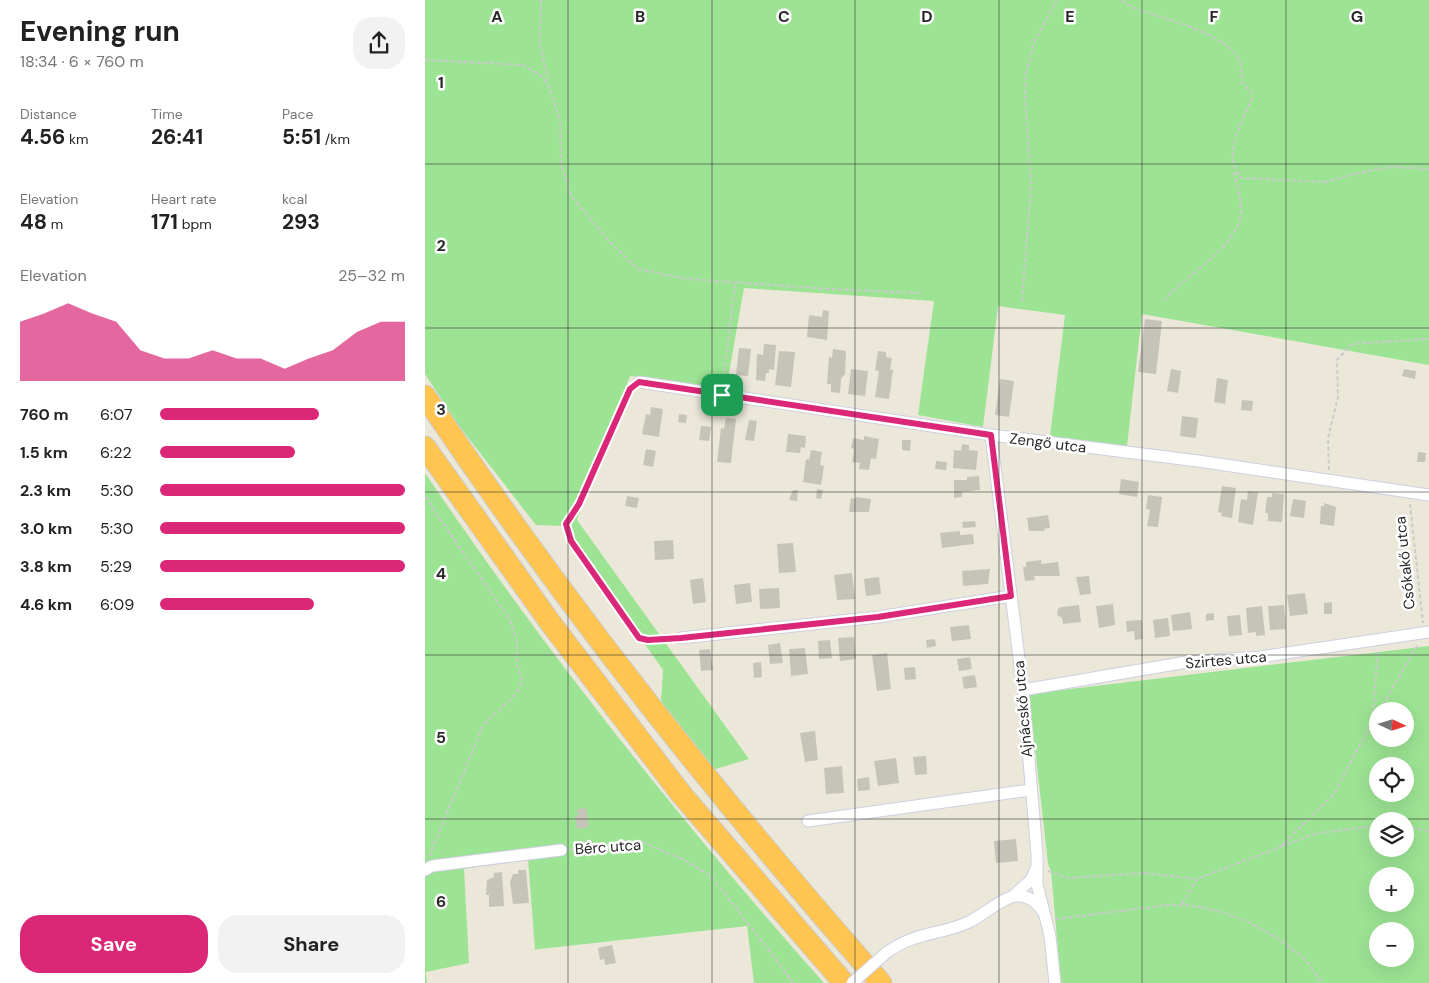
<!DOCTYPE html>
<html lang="en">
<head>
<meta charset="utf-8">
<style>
	body { margin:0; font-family:"DM Sans",sans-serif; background:#f2f2f2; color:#222; height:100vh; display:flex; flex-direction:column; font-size:19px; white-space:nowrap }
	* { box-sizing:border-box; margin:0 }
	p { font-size:16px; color:#767676 }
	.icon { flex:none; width:28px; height:28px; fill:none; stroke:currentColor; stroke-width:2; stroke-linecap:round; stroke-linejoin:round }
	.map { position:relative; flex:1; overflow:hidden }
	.panel { display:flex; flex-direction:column; background:#fff; width:425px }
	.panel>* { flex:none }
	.needle { width:32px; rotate:94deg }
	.controls { position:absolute; left:944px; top:702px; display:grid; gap:10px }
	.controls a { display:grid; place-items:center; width:45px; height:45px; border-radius:50%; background:#fff; box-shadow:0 5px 20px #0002; font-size:25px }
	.pin { position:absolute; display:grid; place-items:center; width:42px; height:42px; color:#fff; margin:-21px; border-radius:10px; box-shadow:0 2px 8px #0006 }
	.round { display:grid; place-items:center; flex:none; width:52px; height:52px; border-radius:20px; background:#f2f2f2 }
	.summary { display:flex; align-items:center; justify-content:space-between; height:85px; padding:0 20px }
	h1 { font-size:28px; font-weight:700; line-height:38px }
	.stats { display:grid; grid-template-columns:repeat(3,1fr); gap:8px; height:85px; padding:5px 20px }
	.stats div { display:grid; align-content:center }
	.stats b { font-size:21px; font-weight:700 }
	.stats small { font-size:14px; font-weight:400 }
	.stats p { font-size:14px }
	.chart { height:140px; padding:10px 20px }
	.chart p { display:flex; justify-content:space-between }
	.chart svg { width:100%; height:90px; margin-top:5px; fill:#db2777; opacity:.7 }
	.action { display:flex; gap:10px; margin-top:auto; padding:10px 20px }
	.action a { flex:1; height:58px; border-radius:20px; background:#db2777; color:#fff; font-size:20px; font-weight:700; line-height:58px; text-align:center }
	.action a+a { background:#f2f2f2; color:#222 }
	ul { padding:0 20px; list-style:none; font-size:16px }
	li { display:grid; grid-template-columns:80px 60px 1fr; align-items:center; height:38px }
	li i { height:12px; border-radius:6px; background:#db2777 }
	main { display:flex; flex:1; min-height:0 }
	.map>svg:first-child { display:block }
	.green { fill:#9ce494; fill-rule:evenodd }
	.building { fill:#c6c4b9 }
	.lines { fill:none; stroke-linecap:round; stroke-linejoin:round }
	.street-casing { stroke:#cfcee2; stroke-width:13 }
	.highway-casing { stroke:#cbcbcb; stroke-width:23 }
	.path { stroke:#cbcbcb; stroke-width:2; stroke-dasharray:4 2.5; stroke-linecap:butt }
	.street { stroke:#fff; stroke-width:11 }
	.highway { stroke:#ffc550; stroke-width:21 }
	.street-bridge-casing { stroke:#cfcee2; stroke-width:13; stroke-linecap:butt }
	.street-bridge { stroke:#fff; stroke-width:11 }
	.route-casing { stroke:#fff; stroke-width:10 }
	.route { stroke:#db2777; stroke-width:6 }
	.grid { fill:none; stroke:#282828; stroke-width:1; stroke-opacity:0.55 }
	.labels { text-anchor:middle; stroke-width:5; stroke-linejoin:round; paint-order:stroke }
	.street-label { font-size:15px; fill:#282828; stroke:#fff }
	.grid-label { font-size:16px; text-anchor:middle; font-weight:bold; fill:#282828; stroke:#fff; stroke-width:5; stroke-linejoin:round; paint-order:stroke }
</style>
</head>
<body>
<main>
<section class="panel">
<div class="summary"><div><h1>Evening run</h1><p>18:34 · 6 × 760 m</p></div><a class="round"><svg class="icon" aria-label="share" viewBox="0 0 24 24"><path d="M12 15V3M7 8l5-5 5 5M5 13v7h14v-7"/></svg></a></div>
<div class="stats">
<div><p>Distance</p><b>4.56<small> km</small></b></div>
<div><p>Time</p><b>26:41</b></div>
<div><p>Pace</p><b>5:51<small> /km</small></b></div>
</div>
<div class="stats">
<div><p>Elevation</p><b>48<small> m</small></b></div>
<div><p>Heart rate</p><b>171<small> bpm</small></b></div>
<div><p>kcal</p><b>293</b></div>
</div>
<div class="chart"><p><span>Elevation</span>25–32 m</p>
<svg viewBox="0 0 160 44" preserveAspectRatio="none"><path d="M0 44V15L10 11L20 6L30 11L40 15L50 29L60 33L70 33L80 29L90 33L100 33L110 38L120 33L130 29L140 20L150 15L160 15V44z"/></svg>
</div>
<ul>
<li><b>760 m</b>6:07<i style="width:65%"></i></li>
<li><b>1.5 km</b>6:22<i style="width:55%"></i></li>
<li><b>2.3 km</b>5:30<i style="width:100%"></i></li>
<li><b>3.0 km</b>5:30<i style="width:100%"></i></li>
<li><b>3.8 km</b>5:29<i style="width:100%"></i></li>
<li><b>4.6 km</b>6:09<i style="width:63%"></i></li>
</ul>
<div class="action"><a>Save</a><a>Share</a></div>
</section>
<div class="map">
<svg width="1004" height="983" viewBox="0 0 1004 983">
	<rect width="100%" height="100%" fill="#ebe8d9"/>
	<g class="green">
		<path d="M0 0H1004V365L717 314 702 446 625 436 640 315 573 306 558 427 493 415 509 301 319 288 301 390 205 376 152 520 324 759 287 770 236 702 238 670 138 526 111 525 34 426 0 374Z"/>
		<path d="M0 473C121 652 256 822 399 983H329L322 926 106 950 110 949 103 859 39 869 44 963 1 972 2 983H0Z"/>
		<path d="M1004 646V983H636L626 871 623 864 604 694ZM952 711H980V739H952ZM952 766H980V794H952ZM952 821H980V849H952ZM952 876H980V904H952ZM952 931H980V959H952Z"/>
	</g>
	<g class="building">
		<path d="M398 310 404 311 402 340 382 337 384 315 397 317Z"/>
		<path d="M720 319 737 321 731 374 713 372Z"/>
		<path d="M339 344 351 345 349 370 344 369V373H341L340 381 331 380 332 354 338 355Z"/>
		<path d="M314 348 326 349 323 376 311 375Z"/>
		<path d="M408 349 421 351 420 374 416 379 415 393 406 392V384H402L404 357 407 358Z"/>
		<path d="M354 351 370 352 366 387 350 385Z"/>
		<path d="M453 351 461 352V357L467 358 465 369 468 370 464 399 450 397 454 371 450 370Z"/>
		<path d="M426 369 443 371 440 396 423 394Z"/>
		<path d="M746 369 756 371 753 393 742 391Z"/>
		<path d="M979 369 991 371 990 379 977 376Z"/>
		<path d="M792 378 803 380 800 404 789 402Z"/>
		<path d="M575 379 589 381 584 417 570 415Z"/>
		<path d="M817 400 828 401 827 411 816 410Z"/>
		<path d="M226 407 238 409 234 437 217 434 221 414 225 415Z"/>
		<path d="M254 414 262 415 261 423 253 422Z"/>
		<path d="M757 416 773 418 771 438 755 436Z"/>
		<path d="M301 418 311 419 306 463 292 462 296 428 299 429Z"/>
		<path d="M324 420 332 421 329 441 320 440Z"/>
		<path d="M276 426 286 427 284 441 274 440Z"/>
		<path d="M363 434 381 436 380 448 376 447 375 453 361 452Z"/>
		<path d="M439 436 454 439 451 459 446 458 444 470 434 469 435 463 427 462 429 449 426 448 428 438 439 440Z"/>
		<path d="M477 440H486L485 451 477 450Z"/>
		<path d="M537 444 544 445V450L553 451 551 470 528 468 529 450 536 451Z"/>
		<path d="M221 449 231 451 228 467 218 465Z"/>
		<path d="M386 450 397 452 395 465 399 466 396 485 378 482 381 459 384 460Z"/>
		<path d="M993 452 1001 453 1000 462H992Z"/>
		<path d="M511 461 522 462 521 470 510 469Z"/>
		<path d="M554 476 555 490 537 492V497L529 498V480H542V477Z"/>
		<path d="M696 479 714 482 712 497 694 494Z"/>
		<path d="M797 486 811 488 807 518 796 516 797 513 793 512Z"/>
		<path d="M392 489 398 490 396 499 391 498Z"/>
		<path d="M368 490H373L372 501 364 500Z"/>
		<path d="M823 491 833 492 828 525 813 522 816 499 822 500Z"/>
		<path d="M847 493 859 494 857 522 843 521V513H840L842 497H847Z"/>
		<path d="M723 495 737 497 733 527 722 526 725 510 721 509Z"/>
		<path d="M202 496 214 498 212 508 200 506Z"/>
		<path d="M431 497 446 499 444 512H424L426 498 430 499Z"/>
		<path d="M868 499 881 501 879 518 865 516Z"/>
		<path d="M899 503 911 507 909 526 895 524 896 506H899Z"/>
		<path d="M623 515 625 528 619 529 620 531H604L602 518Z"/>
		<path d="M550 521 551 527 538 528 537 522Z"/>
		<path d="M535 531V535L548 534 549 544 517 548 515 533Z"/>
		<path d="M248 540 249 559 230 560 229 541Z"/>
		<path d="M368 543 371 572 354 573 352 544Z"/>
		<path d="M616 560V564L633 562 635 576H609L610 580 600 581 598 567H601V562Z"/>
		<path d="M565 569 563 584 538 586 537 571Z"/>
		<path d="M427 573 430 599 412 600 409 575Z"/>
		<path d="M664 576 666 594 655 595 651 577Z"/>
		<path d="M454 577 456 594 441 596 439 579Z"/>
		<path d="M278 578 281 602 268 604 265 580Z"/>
		<path d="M325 583 327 602 311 604 309 585Z"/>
		<path d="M354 588 355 608 335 609 334 589Z"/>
		<path d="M880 593 883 614 865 616 862 595Z"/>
		<path d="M907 602V614H899V603Z"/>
		<path d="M688 604 690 625 674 628 671 606Z"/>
		<path d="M654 605 656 622 638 624 637 618 632 615 633 609 636 607Z"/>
		<path d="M859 605 861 629 845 630 843 606Z"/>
		<path d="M837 606 840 635 831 636V632L823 633 821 608Z"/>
		<path d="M765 612 767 629 748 631 746 615Z"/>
		<path d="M789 613V620L781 621V614Z"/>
		<path d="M815 615 817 635 804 636 802 616Z"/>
		<path d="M743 618 745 636 730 638 728 620Z"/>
		<path d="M717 620 718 639 710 640 709 631 702 632 701 621Z"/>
		<path d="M544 625 546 639 527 641 525 627Z"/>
		<path d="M429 637 431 659 415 661 413 638Z"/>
		<path d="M510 639 511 646 502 648 501 640Z"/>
		<path d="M405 640 407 658 394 659 393 641Z"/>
		<path d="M355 643 358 663 345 664 343 645Z"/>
		<path d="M380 648 383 674 366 676 364 649Z"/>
		<path d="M285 649 288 670 276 671 274 650Z"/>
		<path d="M462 653 466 689 452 691 447 655Z"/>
		<path d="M545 657 547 669 534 671 532 659Z"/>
		<path d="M336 662 337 677 329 678 328 663Z"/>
		<path d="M490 667 491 679 480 680 479 668Z"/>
		<path d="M550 675 552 687 539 689 537 677Z"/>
		<path d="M390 731 393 760 380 762 375 733Z"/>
		<path d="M501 756 502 774 490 775 488 757Z"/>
		<path d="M471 758 474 783 453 786 449 761Z"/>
		<path d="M417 766 419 793 401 794 399 768Z"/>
		<path d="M444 777 445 790 433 791 432 779Z"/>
		<path d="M161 808 164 827 152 829 150 816 153 815 152 809Z"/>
		<path d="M591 839 593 861 571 863 569 841Z"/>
		<path d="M93 870H101L104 903 88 904 85 882 88 874H93Z"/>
		<path d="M77 872 79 906 64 907V895H61L62 880 69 877V873Z"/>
		<path d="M187 945 191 963 180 965 179 959 175 960 173 948Z"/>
	</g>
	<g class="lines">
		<g class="street-casing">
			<g id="street">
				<path d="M214 382 566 435 773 461 1004 495"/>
				<path d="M566 435 598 690 612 854V884L625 936 630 983"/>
				<path d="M256 638 453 617 586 596"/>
				<path d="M598 690 762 662 835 657 1004 632"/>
				<path d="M383 821 605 790"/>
				<path d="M0 870 7 866 136 850"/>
				<path d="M588 896 606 880 611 869"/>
				<path d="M461 953C491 931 513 936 544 922 557 916 578 897 591 896 603 895 610 901 617 910"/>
			</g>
		</g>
		<g class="highway-casing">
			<g id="highway">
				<path d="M0 396C138 602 292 797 456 983"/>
				<path d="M0 447 127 625 257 795 419 983"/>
			</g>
		</g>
		<g class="path">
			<path d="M116 0 115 44 124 84"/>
			<path d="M697 0 706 7C733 17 802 33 814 60 817 68 817 75 817 83L826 92 827 99C816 123 797 155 816 178L900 182 941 171 967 167 1004 169"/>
			<path d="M0 60 97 65 116 75 124 87 135 120 136 164 146 196 185 242 213 269 262 279 406 289 497 293"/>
			<path d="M739 300C760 276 812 247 816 214 817 200 811 185 809 172"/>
			<path d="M597 301 606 185 600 94 601 72 609 42 632 0"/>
			<path d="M298 385 310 283"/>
			<path d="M206 388 154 504 141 525 146 541 214 638 223 640 246 638"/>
			<path d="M904 470 903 438 913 397 912 360 927 344 1004 339"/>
			<path d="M0 497 83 617 92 640V666L97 678C96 698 68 711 57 728L4 857"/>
			<path d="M985 504 998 623"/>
			<path d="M954 711 993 644"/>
			<path d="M947 721 953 651"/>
			<path d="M980 827 1004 831"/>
			<path d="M857 846 893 833 952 826"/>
			<path d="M146 849 217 842 259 860 286 876 353 962 368 983"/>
			<path d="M623 871 644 878 718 873 772 879"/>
			<path d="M757 904 772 879 855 847 908 795 952 713"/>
			<path d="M631 919 743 905C791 903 839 925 875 955 884 962 890 974 897 983"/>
		</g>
		<use href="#street" class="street"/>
		<use href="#highway" class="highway"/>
		<g class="street-bridge-casing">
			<path id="street-bridge" d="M427 983 461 953"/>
		</g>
		<use href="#street-bridge" class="street-bridge"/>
	</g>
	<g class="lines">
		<g class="route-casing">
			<path id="route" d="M214 382 566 435 586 596 453 617 256 638 223 640 214 638 146 541 141 524 154 504 205 389Z"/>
		</g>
		<use href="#route" class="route"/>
	</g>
	<path class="grid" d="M143 0V983M287 0V983M430 0V983M574 0V983M717 0V983M861 0V983M0 164H1004M0 328H1004M0 492H1004M0 655H1004M0 819H1004"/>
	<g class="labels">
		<g class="street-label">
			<text transform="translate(623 443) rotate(7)" y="5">Zengő utca</text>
			<text transform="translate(980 563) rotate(-96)" y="5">Csókakő utca</text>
			<text transform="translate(801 660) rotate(-5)" y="5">Szirtes utca</text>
			<text transform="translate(598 709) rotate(-95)" y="5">Ajnácskő utca</text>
			<text transform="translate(183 847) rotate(-4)" y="5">Bérc utca</text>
		</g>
	</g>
	<g class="grid-label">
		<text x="72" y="22">A</text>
		<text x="215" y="22">B</text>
		<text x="359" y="22">C</text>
		<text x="502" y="22">D</text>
		<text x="645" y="22">E</text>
		<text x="789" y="22">F</text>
		<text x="932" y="22">G</text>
		<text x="16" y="88">1</text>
		<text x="16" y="251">2</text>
		<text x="16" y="415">3</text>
		<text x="16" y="579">4</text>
		<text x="16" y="743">5</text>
		<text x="16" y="907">6</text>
	</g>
</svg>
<div class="controls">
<a><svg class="needle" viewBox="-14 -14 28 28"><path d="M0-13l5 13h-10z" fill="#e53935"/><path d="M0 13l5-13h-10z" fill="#767676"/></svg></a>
<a><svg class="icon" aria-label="locate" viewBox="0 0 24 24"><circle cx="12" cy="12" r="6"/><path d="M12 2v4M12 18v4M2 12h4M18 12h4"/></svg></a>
<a><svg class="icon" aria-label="layers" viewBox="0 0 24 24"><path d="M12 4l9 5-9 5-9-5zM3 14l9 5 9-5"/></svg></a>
<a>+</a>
<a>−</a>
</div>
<div class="pin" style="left:297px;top:395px;background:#1e9e55"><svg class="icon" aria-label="arrive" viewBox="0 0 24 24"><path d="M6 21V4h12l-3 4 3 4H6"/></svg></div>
</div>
</main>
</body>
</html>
